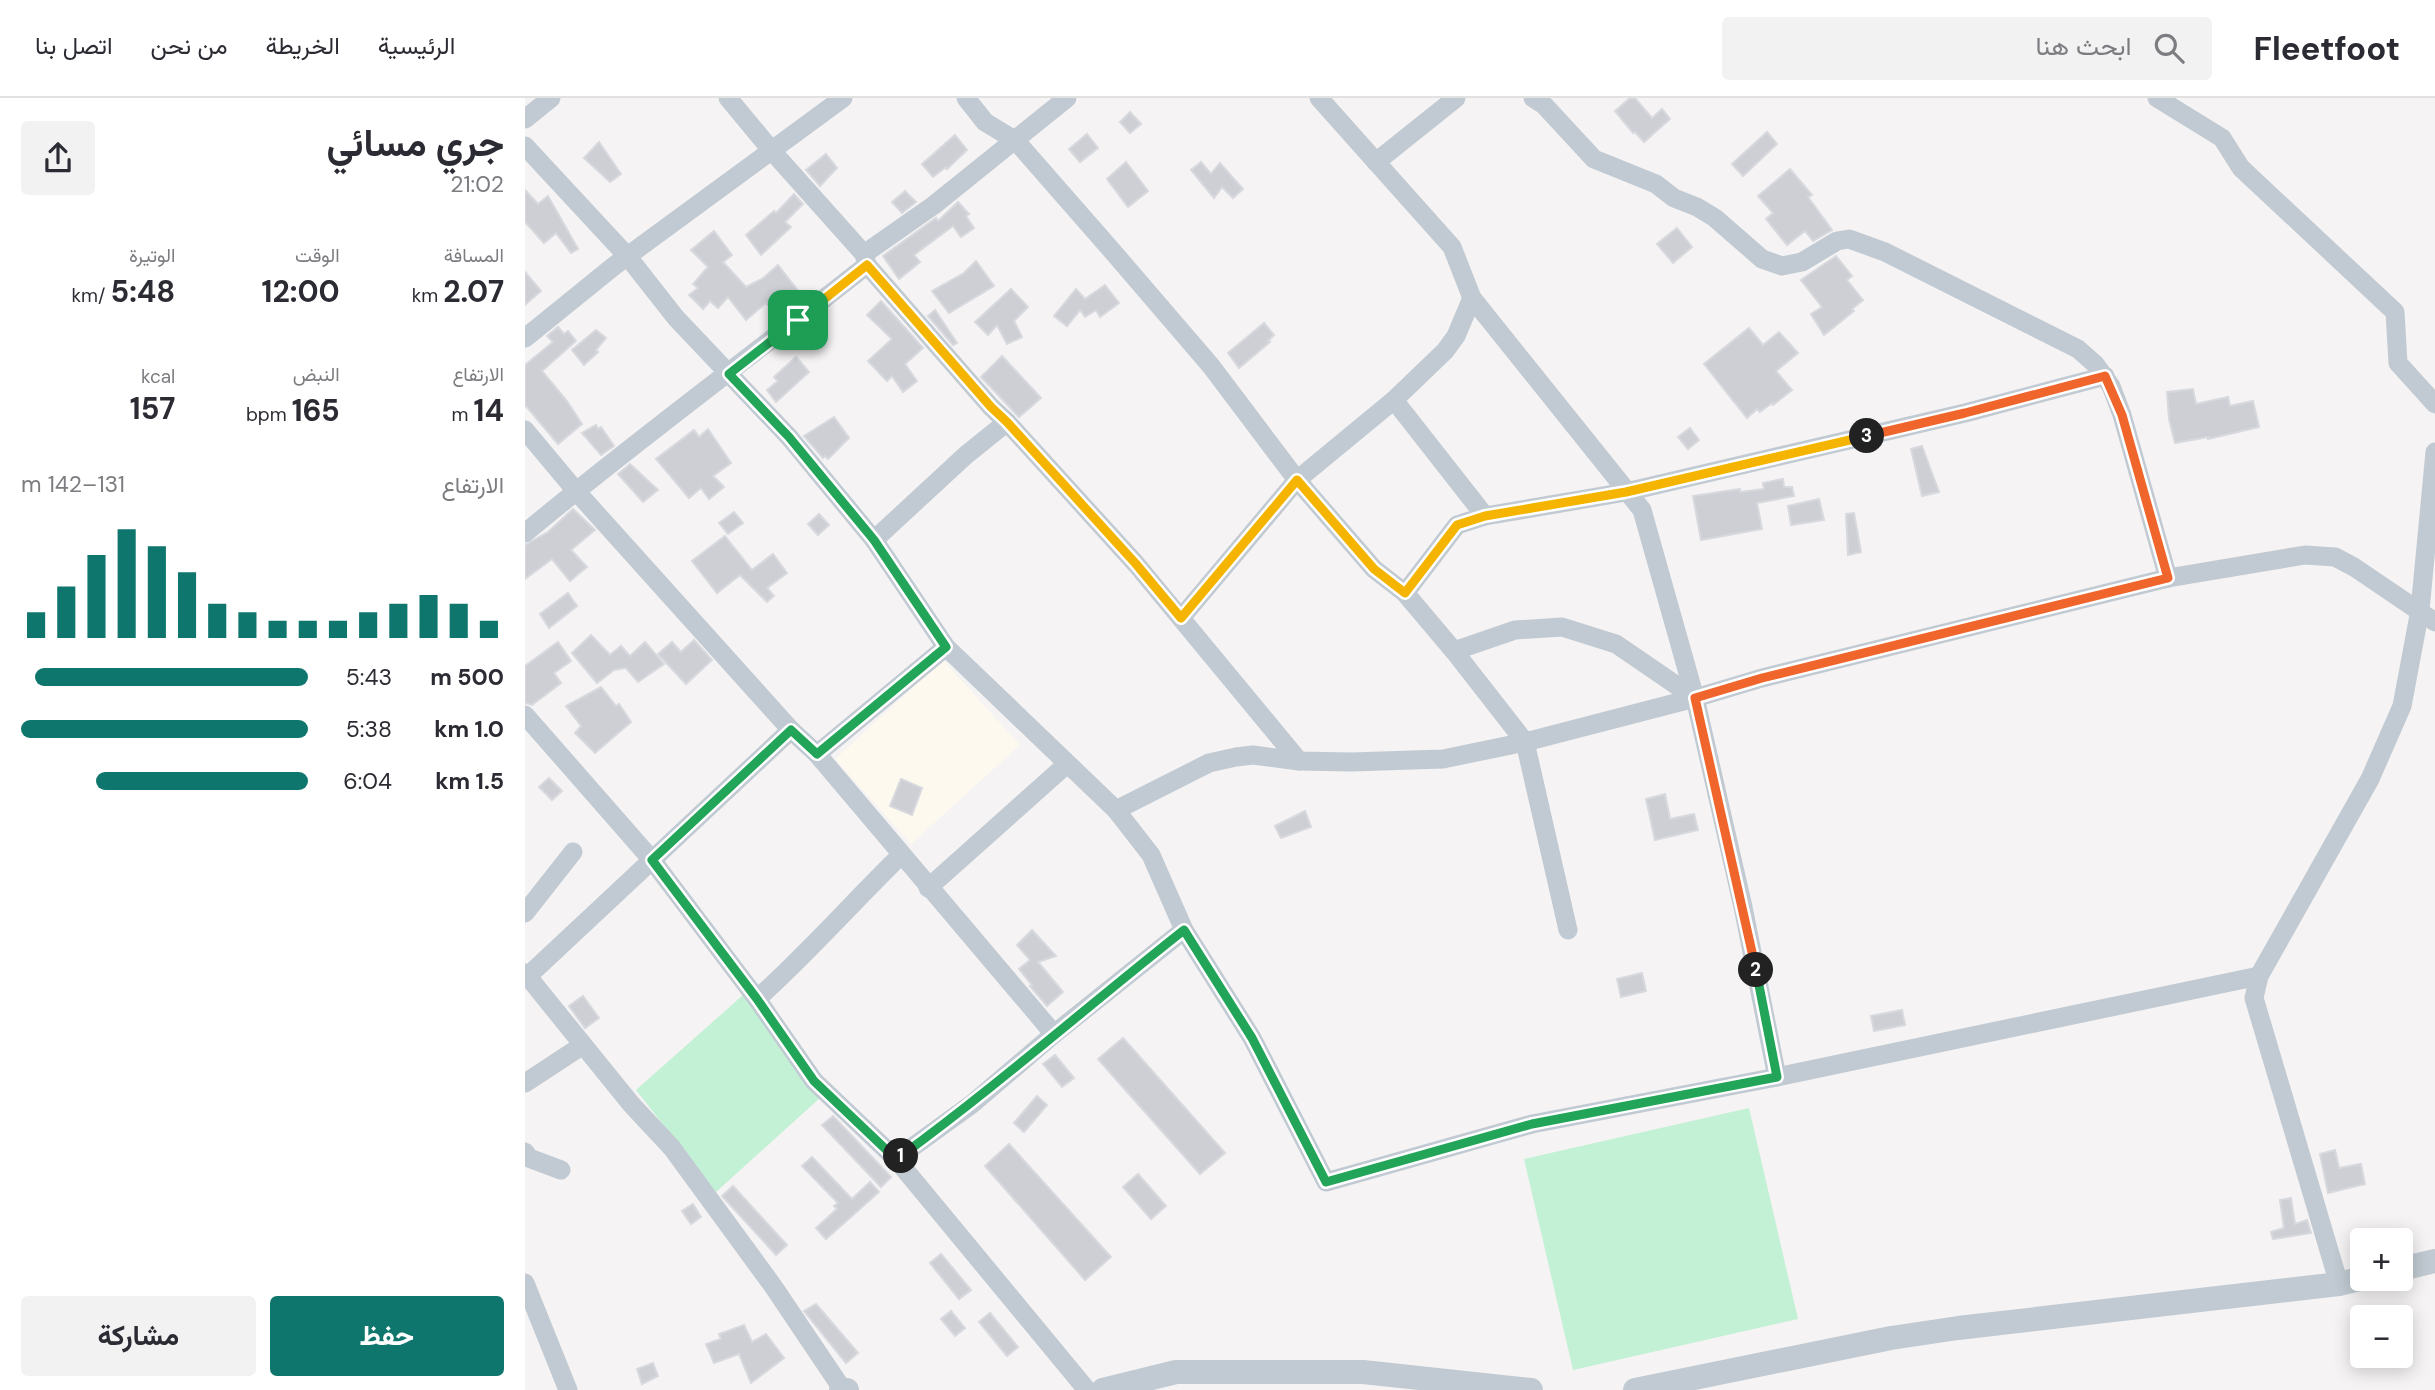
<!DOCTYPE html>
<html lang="ar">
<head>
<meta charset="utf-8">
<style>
	body { margin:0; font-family:"DM Sans",Vazirmatn,sans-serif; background:#f2f2f3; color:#2b2b33; direction:rtl; height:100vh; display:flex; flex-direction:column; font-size:26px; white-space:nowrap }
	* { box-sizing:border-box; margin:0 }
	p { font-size:23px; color:#7c7c81 }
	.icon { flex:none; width:38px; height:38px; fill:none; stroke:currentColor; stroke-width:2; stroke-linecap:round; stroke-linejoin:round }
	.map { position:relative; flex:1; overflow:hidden; direction:ltr }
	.panel { display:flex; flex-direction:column; background:#fff; width:525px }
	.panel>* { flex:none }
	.buttons { position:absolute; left:1825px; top:1130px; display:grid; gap:14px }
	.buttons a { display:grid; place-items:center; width:63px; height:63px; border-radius:7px; background:#fff; box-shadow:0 4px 18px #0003; font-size:35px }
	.pin { position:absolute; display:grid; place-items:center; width:60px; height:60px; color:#fff; margin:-30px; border-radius:14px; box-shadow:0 4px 10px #0006 }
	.km { position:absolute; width:35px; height:35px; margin:-18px; border-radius:50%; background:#222; color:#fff; font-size:19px; line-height:35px; text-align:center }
	.round { display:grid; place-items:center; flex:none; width:74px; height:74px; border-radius:7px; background:#f2f2f3 }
	.summary { display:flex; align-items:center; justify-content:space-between; height:119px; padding:0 21px }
	h1 { font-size:38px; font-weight:700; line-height:52px }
	.figures { display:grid; grid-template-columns:repeat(3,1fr); gap:10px; height:119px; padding:7px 21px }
	.figures div { display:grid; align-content:center }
	.figures b { font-size:30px; font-weight:700 }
	.figures small { font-size:19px; font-weight:400 }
	.figures p { font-size:19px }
	.chart { height:196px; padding:14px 21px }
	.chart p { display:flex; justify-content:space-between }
	.chart svg { width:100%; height:126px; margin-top:7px; stroke:#0f766e; stroke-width:6 }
	.button { display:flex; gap:14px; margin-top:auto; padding:14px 21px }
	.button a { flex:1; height:80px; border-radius:7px; background:#0f766e; color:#fff; font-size:28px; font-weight:700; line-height:80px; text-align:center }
	.button a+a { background:#f2f2f3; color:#2b2b33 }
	ul { padding:0 21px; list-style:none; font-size:23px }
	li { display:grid; grid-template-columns:112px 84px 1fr; align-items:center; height:52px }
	li i { height:18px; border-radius:9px; background:#0f766e }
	header { display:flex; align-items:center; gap:42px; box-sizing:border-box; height:98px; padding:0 35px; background:#fff; border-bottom:2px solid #e1e1e2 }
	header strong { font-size:33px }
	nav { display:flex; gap:38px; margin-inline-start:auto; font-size:24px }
	.search { width:490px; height:63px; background:#f2f2f3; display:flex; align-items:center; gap:18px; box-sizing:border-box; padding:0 24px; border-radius:7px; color:#7c7c81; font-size:26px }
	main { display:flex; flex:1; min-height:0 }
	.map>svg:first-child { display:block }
	.commercial { fill:#fdf9ef }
	.green { fill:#c3f1d5 }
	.building { fill:#cdcfd5; stroke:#d7d9de; stroke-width:2 }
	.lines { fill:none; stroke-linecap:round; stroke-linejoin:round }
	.minor { stroke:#c1cad2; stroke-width:19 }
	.tertiary { stroke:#c1cad2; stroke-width:24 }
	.split-1-casing { stroke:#fff; stroke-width:14 }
	.split-2-casing { stroke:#fff; stroke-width:14 }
	.split-3-casing { stroke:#fff; stroke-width:14 }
	.split-4-casing { stroke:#fff; stroke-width:14 }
	.split-1 { stroke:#22a559; stroke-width:9 }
	.split-2 { stroke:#22a559; stroke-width:9 }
	.split-3 { stroke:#f0652b; stroke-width:9 }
	.split-4 { stroke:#f5b400; stroke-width:9 }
</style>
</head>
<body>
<header>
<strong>Fleetfoot</strong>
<div class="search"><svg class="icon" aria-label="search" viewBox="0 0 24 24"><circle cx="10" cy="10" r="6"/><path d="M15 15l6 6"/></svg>ابحث هنا</div>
<nav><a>الرئيسية</a><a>الخريطة</a><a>من نحن</a><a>اتصل بنا</a></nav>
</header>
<main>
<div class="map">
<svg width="1910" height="1292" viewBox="0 0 1910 1292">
	<rect width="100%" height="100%" fill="#f5f3f3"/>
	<path class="commercial" d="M418 562 495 647 386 746 310 661Z"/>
	<g class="green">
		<path d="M218 897 296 999 191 1094 111 992Z"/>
		<path d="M1224 1010 1273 1221 1048 1272 999 1061Z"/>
	</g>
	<g class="building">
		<path d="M1105 0H1110L1127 20 1137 11 1145 21 1119 44 1110 34 1108 35 1090 13Z"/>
		<path d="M605 14 616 26 605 35 595 24Z"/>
		<path d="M1242 34 1252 46 1218 78 1207 66Z"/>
		<path d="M562 36 573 50 555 64 544 51Z"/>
		<path d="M430 37 442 52 422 71 421 69 408 79 397 66Z"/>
		<path d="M74 44 96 76 85 84 59 60Z"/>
		<path d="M301 56 312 70 295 88 281 72Z"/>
		<path d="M601 64 623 93 603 109 582 81Z"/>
		<path d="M676 64 686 76 695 65 718 91 708 100 697 89 689 100 666 72Z"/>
		<path d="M1265 71 1287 97 1283 99 1307 132 1288 143 1280 133 1262 147 1241 121 1248 115 1233 98Z"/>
		<path d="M0 92 13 106 23 98 53 151 46 155 31 135 19 145 0 124Z"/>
		<path d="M380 93 391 104 377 115 367 104Z"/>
		<path d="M269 96 278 106 260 124 266 129 236 157 221 137 249 113 251 115Z"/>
		<path d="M433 104 444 116 441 118 449 130 436 139 428 128 389 157 395 164 374 181 358 158 411 120 413 123Z"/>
		<path d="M1152 130 1167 149 1148 165 1132 146Z"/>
		<path d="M189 133 207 157 198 164 221 189 237 181 253 167 277 198 269 202 272 206 254 220 241 205 221 222 203 199 193 210 185 203 178 211 164 197 173 190 168 186 183 169 166 152Z"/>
		<path d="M1311 158 1327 178 1322 182 1338 202 1327 211 1329 213 1299 237 1286 216 1297 209 1276 182Z"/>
		<path d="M451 163 469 188 424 215 407 193 439 175Z"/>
		<path d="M0 174 16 193 0 207Z"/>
		<path d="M580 187 594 205 575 219 571 212 560 219 555 212 542 228 529 218 551 191 560 201Z"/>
		<path d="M486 191 503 209 489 223 497 239 482 246 472 227 463 237 450 224Z"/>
		<path d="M356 203 398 250 380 266 392 283 378 294 367 278 362 283 343 263 367 241 342 217Z"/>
		<path d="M410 212 432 245 428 247 403 218Z"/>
		<path d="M739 225 749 237 743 243 745 244 714 270 703 255Z"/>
		<path d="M33 229 39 236 43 233 51 243 17 273 42 303 57 326 33 346 0 307V267L28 244 22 238Z"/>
		<path d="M1224 230 1238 247 1254 234 1273 255 1251 273 1267 292 1248 307 1247 305 1235 314 1232 311 1222 320 1179 266Z"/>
		<path d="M71 232 81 240 71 252 73 254 59 267 47 252Z"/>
		<path d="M477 258 516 300 494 319 456 279Z"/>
		<path d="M271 259 284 274 251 304 242 292 253 283 249 279Z"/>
		<path d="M1668 291 1671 306 1703 299 1705 308 1728 303 1734 329 1683 341V339L1650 345 1644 321 1642 294Z"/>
		<path d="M309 319 324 340 303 361 300 358 298 360 279 338Z"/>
		<path d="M71 327 73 331 76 329 89 348 76 357 57 335Z"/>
		<path d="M1165 330 1174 342 1163 351 1153 339Z"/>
		<path d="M183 331 206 365 188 378 199 389 184 401 176 390 164 400 131 361 169 332 174 339Z"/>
		<path d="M1397 348 1414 394 1397 398 1386 351Z"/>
		<path d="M105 366 133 392 118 404 93 376Z"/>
		<path d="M1258 381 1259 389H1267L1269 398 1232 405 1237 431 1176 442 1168 398 1215 391V394L1239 391 1238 385Z"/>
		<path d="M1294 401 1299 422 1266 427 1263 408Z"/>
		<path d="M48 411 70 432 46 452 62 469 45 483 27 461 0 481V447L23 434Z"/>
		<path d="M209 414 218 425 203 436 194 425Z"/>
		<path d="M1329 415 1336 454 1323 457 1321 416Z"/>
		<path d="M294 416 304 427 293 437 283 426Z"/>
		<path d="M200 438 227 472 248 456 262 475 242 490 249 498 242 504 215 477 192 495 167 463Z"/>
		<path d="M43 495 52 508 24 530 15 516Z"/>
		<path d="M66 537 85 557 96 548 105 558 120 544 139 566 113 584 101 570 89 572 72 585 47 555Z"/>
		<path d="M169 542 187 562 161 586 133 556 147 544 156 554Z"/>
		<path d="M33 544 46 563 29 575 36 585 7 607 0 605V568Z"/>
		<path d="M76 589 91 608 94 606 106 624 70 655 50 635 56 628 41 608Z"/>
		<path d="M24 680 37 693 27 702 14 689Z"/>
		<path d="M376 681 397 690 387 717 365 708Z"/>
		<path d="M1140 696 1145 721 1169 716 1173 732 1130 742 1121 701Z"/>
		<path d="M780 713 786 729 756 740 750 728Z"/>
		<path d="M507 832 531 858 513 864 538 894 522 908 505 888 507 887 494 871 505 862 492 847Z"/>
		<path d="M1117 875 1121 893 1096 899 1092 881Z"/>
		<path d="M58 898 74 920 60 930 44 908Z"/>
		<path d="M1377 912 1380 927 1349 933 1346 918Z"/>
		<path d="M598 940 700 1055 675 1076 573 961Z"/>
		<path d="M530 957 549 980 537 989 518 966Z"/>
		<path d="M512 998 522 1007 499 1034 489 1025Z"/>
		<path d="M308 1018 366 1079 356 1089 297 1027Z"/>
		<path d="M484 1046 586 1159 560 1182 460 1068Z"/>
		<path d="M1810 1052 1814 1070 1836 1066 1840 1086 1803 1095 1795 1056Z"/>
		<path d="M287 1059 327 1101 345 1084 354 1094 301 1141 291 1130 312 1111 309 1108 313 1105 277 1068Z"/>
		<path d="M613 1076 641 1108 626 1121 598 1089Z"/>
		<path d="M208 1088 262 1147 251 1157 197 1098Z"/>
		<path d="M1766 1100 1770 1126 1782 1122 1786 1135 1748 1141 1746 1134 1759 1130 1755 1102Z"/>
		<path d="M168 1106 176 1119 166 1126 157 1113Z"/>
		<path d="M416 1156 446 1192 434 1201 405 1165Z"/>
		<path d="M291 1206 333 1255 321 1265 279 1213Z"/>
		<path d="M426 1213 440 1230 430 1238 416 1221Z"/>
		<path d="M465 1215 493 1249 482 1258 454 1224Z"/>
		<path d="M219 1227 227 1244 241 1236 259 1260 226 1285 214 1256 189 1265 181 1246 196 1241 194 1236Z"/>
		<path d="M128 1265 133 1278 117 1286 112 1271Z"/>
	</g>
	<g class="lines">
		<g class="minor">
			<path d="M203 0 247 53 339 156 342 167 466 309 482 324 611 466 774 663"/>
			<path d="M441 0 460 24 491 43 589 155 686 268 772 382 849 471 880 495 929 553 1000 644 1043 832"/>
			<path d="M794 0 927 149 947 200 1117 412 1170 600 1218 809 1252 979"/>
			<path d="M1008 0 1019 7 1069 61 1131 86 1149 100 1172 109 1190 120 1237 161 1257 168 1277 164 1312 143 1324 141 1360 154 1553 251 1570 266 1586 288 1597 317 1643 480"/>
			<path d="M1632 0 1697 40 1716 70 1870 214 1873 265 1910 306"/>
			<path d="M0 21 26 0"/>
			<path d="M0 48 103 159 151 220 264 339 349 442 421 549 591 712 626 757 659 832 727 940 801 1084 1007 1026 1252 979 1734 878"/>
			<path d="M851 64 931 0"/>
			<path d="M339 156 409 107 542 0"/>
			<path d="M0 240 89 168 318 0"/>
			<path d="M869 302 960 418"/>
			<path d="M0 332 51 393 266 632 292 656 529 936"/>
			<path d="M0 435C112 342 228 257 342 167"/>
			<path d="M349 442 441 357 482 324"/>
			<path d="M880 495 932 427 960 418 1101 394 1440 315 1580 278"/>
			<path d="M656 520 772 382 869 302 920 253 931 238 947 200"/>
			<path d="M929 553 990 532 1037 529 1091 546 1170 600"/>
			<path d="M0 617 127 762 232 901 289 983 371 1061 562 1292"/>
			<path d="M292 656 421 549"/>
			<path d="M591 712 684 665 711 659 728 657 774 663 826 664 918 661 1000 644 1170 600 1237 580 1643 480 1780 457 1810 459 1829 469 1910 524"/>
			<path d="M403 790 542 666"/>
			<path d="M0 815 48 754"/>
			<path d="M0 875 106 1006 147 1050 248 1188 318 1292"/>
			<path d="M3 878 266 632"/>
			<path d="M232 901C282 856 327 805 376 757"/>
			<path d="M0 985 58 947"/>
			<path d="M0 1054 4 1060 36 1072"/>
			<path d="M371 1061 447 1006 529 936 659 832"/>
			<path d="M0 1185 43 1292"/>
			<path d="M1814 1186 1729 900 1734 878 1845 681 1877 608 1895 512 1910 354"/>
		</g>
		<g class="tertiary">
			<path d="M1876 1171 1910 1163"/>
			<path d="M316 1292H322"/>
			<path d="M578 1292 651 1274H838L1006 1292"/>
			<path d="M1110 1292 1366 1240 1433 1230 1814 1186 1838 1180"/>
		</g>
	</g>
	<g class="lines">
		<g class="split-1-casing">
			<path id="split-1" d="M273 222 204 276 264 339 349 442 421 549 292 656 266 632 127 762 232 901 289 983 371 1061 376 1058"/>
		</g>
		<g class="split-2-casing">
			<path id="split-2" d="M376 1058C473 987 564 907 659 832L727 940 801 1084 1007 1026 1252 979 1231 872"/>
		</g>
		<g class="split-3-casing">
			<path id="split-3" d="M1231 872 1170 600 1237 580 1643 480 1597 317 1580 278 1440 315 1342 338"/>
		</g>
		<g class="split-4-casing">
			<path id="split-4" d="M273 222 342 167 466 309 482 324 611 466 656 520 772 382 849 471 880 495 932 427 960 418 1101 394 1342 338"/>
		</g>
		<use href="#split-1" class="split-1"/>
		<use href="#split-2" class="split-2"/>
		<use href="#split-3" class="split-3"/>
		<use href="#split-4" class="split-4"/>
	</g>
</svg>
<div class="buttons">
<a>+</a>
<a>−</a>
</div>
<div class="pin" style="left:273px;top:222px;background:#1e9e55"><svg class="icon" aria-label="arrive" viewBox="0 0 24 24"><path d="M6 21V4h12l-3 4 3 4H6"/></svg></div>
<b class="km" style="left:376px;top:1058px">1</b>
<b class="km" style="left:1231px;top:872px">2</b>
<b class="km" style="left:1342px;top:338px">3</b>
</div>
<section class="panel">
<div class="summary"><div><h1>جري مسائي</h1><p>21:02</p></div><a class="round"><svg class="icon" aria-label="share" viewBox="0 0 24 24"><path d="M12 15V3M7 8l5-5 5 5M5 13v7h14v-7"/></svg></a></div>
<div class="figures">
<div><p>المسافة</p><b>2.07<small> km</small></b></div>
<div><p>الوقت</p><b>12:00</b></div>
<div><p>الوتيرة</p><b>5:48<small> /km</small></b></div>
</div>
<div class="figures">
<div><p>الارتفاع</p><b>14<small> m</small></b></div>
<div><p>النبض</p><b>165<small> bpm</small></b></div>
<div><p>kcal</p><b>157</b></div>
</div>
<div class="chart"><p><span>الارتفاع</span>131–142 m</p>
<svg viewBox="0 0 160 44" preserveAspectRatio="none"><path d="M5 44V35M15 44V26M25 44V15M35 44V6M45 44V12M55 44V21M65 44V32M75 44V35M85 44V38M95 44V38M105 44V38M115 44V35M125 44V32M135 44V29M145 44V32M155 44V38"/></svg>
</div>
<ul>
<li><b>500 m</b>5:43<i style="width:95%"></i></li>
<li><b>1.0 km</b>5:38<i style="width:100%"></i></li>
<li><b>1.5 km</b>6:04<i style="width:74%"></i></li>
</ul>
<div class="button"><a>حفظ</a><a>مشاركة</a></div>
</section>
</main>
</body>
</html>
